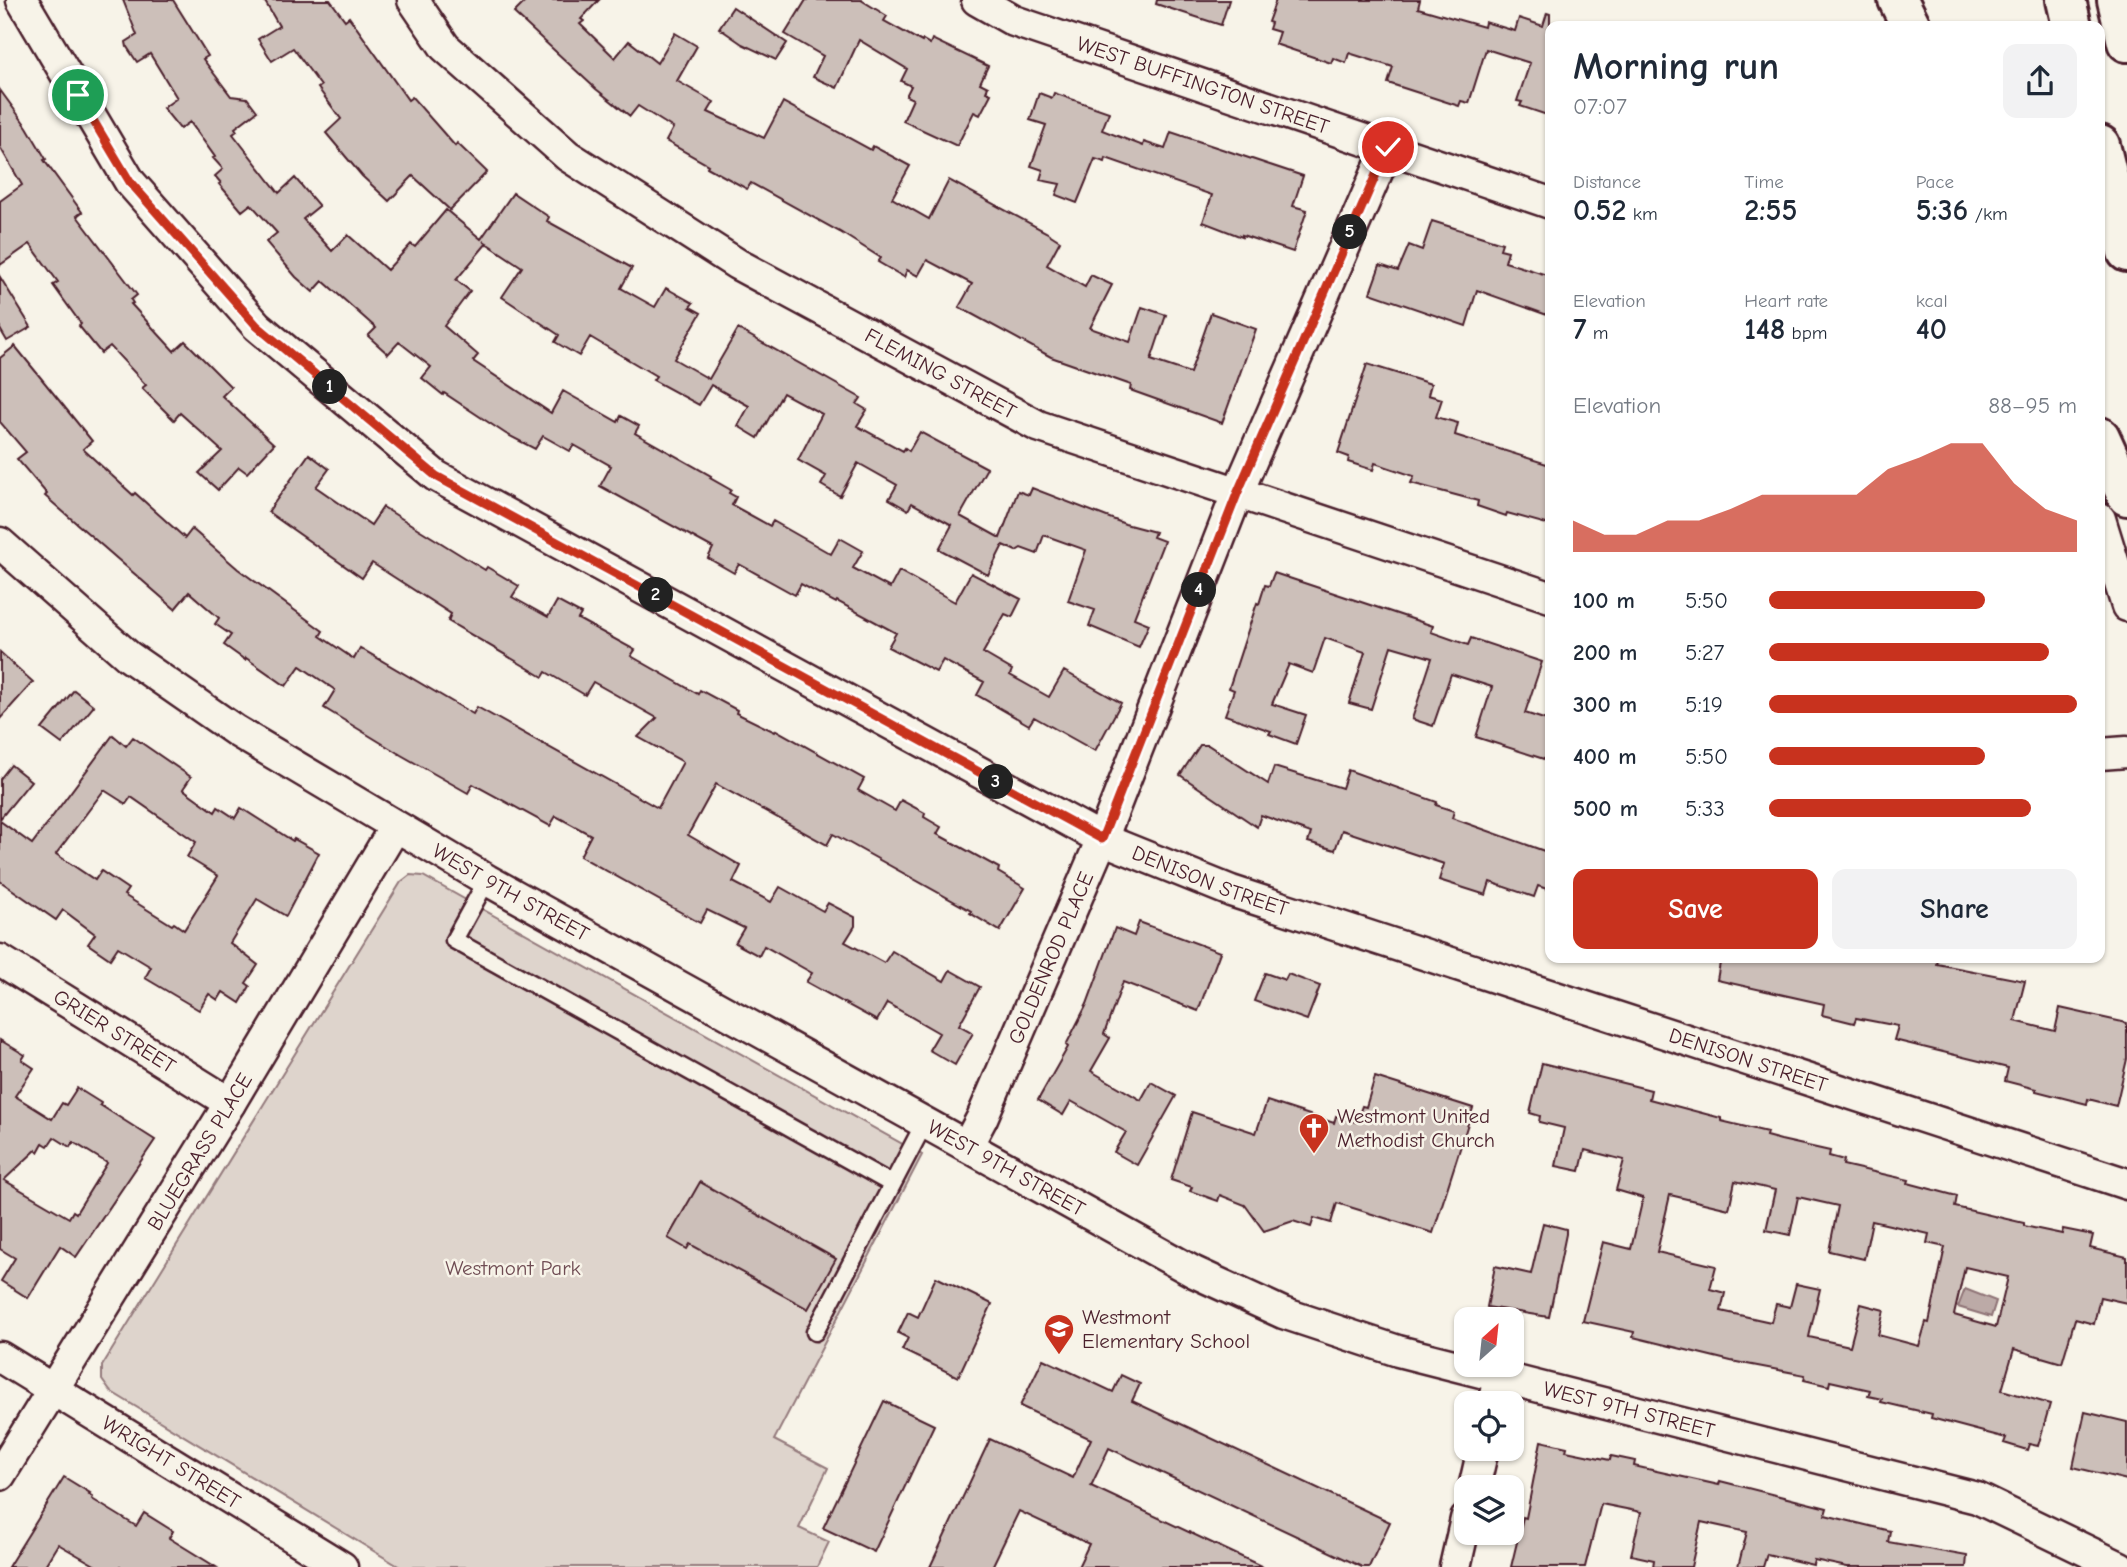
<!DOCTYPE html>
<html lang="en">
<head>
<meta charset="utf-8">
<style>
	body { margin:0; font-family:"Comic Neue",sans-serif; background:#f2f2f3; color:#1f2937; height:100vh; display:flex; flex-direction:column; font-size:26px; white-space:nowrap }
	* { box-sizing:border-box; margin:0 }
	p { font-size:23px; color:#747a83 }
	.icon { flex:none; width:38px; height:38px; fill:none; stroke:currentColor; stroke-width:2; stroke-linecap:round; stroke-linejoin:round }
	.map { position:relative; flex:1; overflow:hidden }
	.sheet { position:absolute; left:1545px; top:21px; width:560px; height:942px; display:flex; flex-direction:column; background:#fff; border-radius:14px; box-shadow:0 2px 5px #0004 }
	.sheet>* { flex:none }
	.needle { width:46px; rotate:27deg }
	.fabs { position:absolute; left:1454px; top:1307px; display:grid; gap:14px }
	.fabs a { display:grid; place-items:center; width:70px; height:70px; border-radius:14px; background:#fff; box-shadow:0 2px 5px #0004; font-size:35px }
	.pin { position:absolute; display:grid; place-items:center; width:60px; height:60px; color:#fff; margin:-30px; border:4px solid #fff; border-radius:50%; box-shadow:0 2px 7px #0007 }
	.km { position:absolute; width:35px; height:35px; margin:-18px; border-radius:50%; background:#222; color:#fff; font-size:19px; line-height:35px; text-align:center }
	.round { display:grid; place-items:center; flex:none; width:74px; height:74px; border-radius:14px; background:#f2f2f3 }
	.headline { display:flex; align-items:center; justify-content:space-between; height:119px; padding:0 28px }
	h1 { font-size:38px; font-weight:800; line-height:52px }
	.metrics { display:grid; grid-template-columns:repeat(3,1fr); gap:10px; height:119px; padding:7px 28px }
	.metrics div { display:grid; align-content:center }
	.metrics b { font-size:30px; font-weight:800 }
	.metrics small { font-size:19px; font-weight:400 }
	.metrics p { font-size:19px }
	.chart { height:196px; padding:14px 28px }
	.chart p { display:flex; justify-content:space-between }
	.chart svg { width:100%; height:126px; margin-top:7px; fill:#c8321e; opacity:.7 }
	.action { display:flex; gap:14px; margin-top:auto; padding:14px 28px }
	.action a { flex:1; height:80px; border-radius:14px; background:#c8321e; color:#fff; font-size:28px; font-weight:800; line-height:80px; text-align:center }
	.action a+a { background:#f2f2f3; color:#1f2937 }
	ul { padding:0 28px; list-style:none; font-size:23px }
	li { display:grid; grid-template-columns:112px 84px 1fr; align-items:center; height:52px }
	li i { height:18px; border-radius:9px; background:#c8321e }
	.map>svg:first-child { display:block }
	.green { fill:#ded4cc; stroke:#947a7c; stroke-width:2 }
	.water { fill:#bcaaa7; stroke:#8e7275; stroke-width:2 }
	.building { fill:#ccbfb9; stroke:#4a1f2b; stroke-width:2; fill-rule:evenodd }
	.lines { fill:none; stroke-linecap:round; stroke-linejoin:round }
	.service-casing { stroke:#4a1f2b; stroke-width:21 }
	.minor-casing { stroke:#4a1f2b; stroke-width:35 }
	.motorway-casing { stroke:#4a1f2b; stroke-width:44 }
	.service { stroke:#f7f3e8; stroke-width:16 }
	.minor { stroke:#f7f3e8; stroke-width:30 }
	.motorway { stroke:#f7f3e8; stroke-width:38 }
	.route-casing { stroke:#fff; stroke-width:14 }
	.route { stroke:#c8321e; stroke-width:9 }
	.labels { text-anchor:middle; stroke-width:5; stroke-linejoin:round; paint-order:stroke }
	.street-label { font-size:21px; fill:#4a1f2b; stroke:#f7f3e8 }
	.poi-label { font-size:21px; fill:#4a1f2b; stroke:#f7f3e8; text-anchor:start }
	.park-label { font-size:21px; fill:#6f4c53; stroke:#f7f3e8 }
</style>
</head>
<body>
<div class="map">
<svg width="2127" height="1567" viewBox="0 0 2127 1567">
	<rect width="100%" height="100%" fill="#f7f3e8"/>
	<filter id="ink" filterUnits="userSpaceOnUse"><feTurbulence type="fractalNoise" baseFrequency=".0143" numOctaves="2"/><feDisplacementMap in="SourceGraphic" scale="14" xChannelSelector="R" yChannelSelector="G"/><feConvolveMatrix kernelMatrix="1 2 1 2 8 2 1 2 1" color-interpolation-filters="sRGB"/></filter>
	<g filter="url(#ink)">
		<path class="green" d="M410 875 423 876 922 1155 774 1440 828 1468 799 1528 829 1542 817 1567H400L110 1391 102 1380V1366L401 882Z"/>
		<path class="water" d="M1965 1289 1996 1301 1991 1317 1958 1307Z"/>
		<g class="building">
			<path d="M123 0H173L208 56 203 59 231 96 247 98 257 111 235 128 237 131 233 134 279 193 295 178 319 206 303 219 332 251 348 235 387 270 411 244 415 247 446 210 481 239 513 193 549 217 547 221 632 268 621 288 655 307 666 288 693 303 690 307 701 313 674 359 709 379 738 329 861 398 857 404 867 410 857 426 903 451 905 448 909 451 920 432 987 468 960 516 1000 538 1018 491 1029 495 1032 488 1125 524 1155 532 1153 537 1164 541 1134 618 1149 624 1139 647 1089 626 1095 610 1068 601 1086 550 1044 535 1037 554 1021 548 1016 551 1003 545 988 575 939 549 952 525 912 503 908 510 889 499 897 485 858 463 840 496 821 485 826 476 798 460 822 414 783 393 758 438 738 426 749 406 711 385 699 405 653 380 656 376 590 337 579 356 555 342 559 335 502 297 522 267 483 241 487 243 456 280 470 291 444 326 478 355 473 361 551 413 563 391 618 422 621 416 639 426 635 433 711 476 710 478 731 490 729 493 736 497 732 505 770 526 773 521 831 554 840 538 863 551 853 568 890 588 899 571 955 602 971 573 1021 599 1012 617 1005 614 983 653 1012 670 1010 675 1049 697 1064 671 1121 703 1095 751 1034 717 1029 725 977 695 984 682 943 660 936 672 888 647 896 633 837 601 836 603 801 584 795 595 739 564 734 573 708 558 713 548 600 486 611 466 574 445 570 451 543 436 535 449 506 434 444 393 443 395 422 378 431 367 399 342 388 354 368 336 376 328 323 281 313 292 296 277 266 242 277 233 251 204 242 211 219 184 221 183 215 176 223 169 213 158 215 157 190 122 180 129 163 108 177 98 150 54 137 62 127 47 126 42 137 35Z"/>
			<path d="M264 0H330L345 20 349 17 408 100 412 97 455 146 457 143 487 172 450 210 413 176 389 201 362 176 326 133 341 119 318 88 321 86 293 48 272 61 258 39 279 26Z"/>
			<path d="M527 0H599L581 19 584 21 580 24 615 58 629 41 657 63 675 33 697 46 677 81 714 102 708 112 764 138 783 102 871 150 873 146 910 166 892 198 929 219 949 180 1046 232 1060 241 1047 265 1085 287 1091 275 1112 285 1090 328 1130 342 1142 307 1166 315 1151 360 1190 373 1211 313 1256 329 1222 423 1130 390 1131 385 1051 357 959 307 972 284 927 260 918 276 907 270 904 277 878 262 881 258 840 232 751 183 747 189 707 167 708 165 666 141 673 128 638 106 630 116 596 89 514 13Z"/>
			<path d="M806 0H861L887 16 884 21 922 42 923 40 930 44 932 39 988 66 980 83 988 87 986 92 991 94 980 115 974 112 957 146 903 121 913 99 906 96 911 86 901 81 907 69 859 40 837 88 813 77 823 56 785 34Z"/>
			<path d="M1157 0H1229L1221 25 1156 4Z"/>
			<path d="M1276 0H1420L1418 8 1484 27 1485 22 1515 31 1519 18 1543 26 1547 13 1550 14V103L1547 115 1520 106 1522 102 1517 101 1530 63 1486 49 1469 103 1461 101 1459 106 1388 83 1393 67 1349 53 1346 63 1333 58 1331 63 1275 44 1279 32 1269 29 1271 23 1268 22Z"/>
			<path d="M733 7 787 43 776 60 742 44 719 28Z"/>
			<path d="M0 90 27 127 46 159 44 160 82 212 77 216 137 295 131 300 133 303 131 304 174 351 185 341 231 387 222 396 274 444 247 473 239 467 218 490 199 473 222 451 180 413 174 420 142 388 146 385 110 346 101 353 79 326 81 324 53 285 58 282 30 244 0 265V201L22 185 0 147Z"/>
			<path d="M1039 93 1052 98 1054 93 1109 112 1102 130 1143 146 1144 142 1165 149 1171 132 1303 176 1293 206 1307 210 1293 252 1242 235V237L1203 222 1212 195 1106 158 1105 162 1095 159 1077 203 1056 195 1060 184 1040 180 1043 170 1031 166 1046 125 1030 120Z"/>
			<path d="M1432 221 1502 243 1500 249 1508 251 1505 262 1550 276V316L1477 290 1466 326 1370 293 1380 265 1398 271 1409 245 1422 250Z"/>
			<path d="M0 277 31 327 7 341 0 329Z"/>
			<path d="M15 346 92 441 83 449 133 495 135 493 185 538 192 529 238 569 323 631 320 636 354 659 360 648 473 714 477 707 658 808 683 762 638 737 657 718 593 682 585 695 546 672 543 677 448 621 451 614 372 563 362 578 268 512 309 454 329 469 316 487 371 525 383 507 485 570 487 567 519 586 512 597 548 617 557 601 581 614 578 619 635 650 631 656 698 694 700 690 737 710 736 713 775 732 776 730 864 779 858 790 895 811 901 800 925 813 924 817 941 827 937 834 999 868 998 872 1025 888 1000 931 970 913 971 911 833 834 827 845 716 784 688 835 741 866 733 882 771 902 780 887 823 911 828 903 855 917V926L845 942 884 963 892 951 944 981 950 970 980 987 959 1025 973 1033 955 1065 929 1050 939 1033 887 1003 877 1021 806 982 812 973 764 946 759 956 735 943 744 928 707 910 700 923 580 856 591 835 556 816 550 826 473 784 468 793 401 755 324 708 335 690 300 666 286 686 246 658 245 660 224 645 231 635 215 624 219 618 189 592 175 609 45 496 47 494 17 459 26 452 0 422V358Z"/>
			<path d="M1367 364 1431 384 1428 395 1442 399 1436 417 1458 423 1455 435 1550 465V525L1507 513 1506 516 1477 506 1478 501 1411 483 1414 476 1375 463 1373 470 1348 462 1349 457 1338 453Z"/>
			<path d="M1274 573 1433 626 1431 632 1468 645 1471 638 1542 662 1525 713 1550 721V761L1476 737 1492 687 1451 674 1433 726 1412 719 1432 658 1391 646 1371 709 1349 703 1365 652 1325 638 1313 673 1289 664 1272 704 1306 715 1296 744 1269 734 1271 731 1225 715 1234 690 1229 688 1257 603 1259 604 1265 585 1269 586Z"/>
			<path d="M0 652 33 682 0 719Z"/>
			<path d="M74 690 94 706 62 744 42 729Z"/>
			<path d="M113 735 126 746 133 737 191 777 183 789 215 812 218 807 235 818 241 808 293 841 294 839 319 853 286 916 257 899 230 943 258 965 246 983 250 986 240 1003 223 992 218 1000 209 994 199 1010 145 978 151 967 118 947 110 959 88 944 95 934 63 910 56 920 0 881V821L32 844ZM104 790 126 804 131 797 196 842 187 857 218 876 184 930 174 923 172 925 124 895 128 889 101 871 95 880 56 854Z"/>
			<path d="M1200 745H1208L1268 784 1274 767 1342 788 1348 770 1437 802 1436 805 1454 811 1452 818 1550 853V890L1538 886 1534 897 1490 882 1486 895 1439 880 1444 864 1342 830 1335 850 1308 842 1311 833 1261 815 1257 827 1180 775Z"/>
			<path d="M11 765 31 781 0 819V779Z"/>
			<path d="M1139 922 1220 952 1198 1011 1123 982 1104 1034 1110 1038 1091 1071 1141 1100 1151 1082 1176 1096 1137 1165 1114 1152 1126 1132 1071 1101 1063 1115 1038 1100 1068 1047 1066 1045 1087 1004 1115 928 1134 936Z"/>
			<path d="M1721 957H1939L1937 964 2025 981 2015 1021 2055 1031 2060 1008 2127 1023V1059L2116 1106 2088 1099 2087 1104 2036 1091V1089L2005 1081 2008 1068 1894 1040 1898 1026 1856 1018 1854 1023 1822 1015 1824 1004 1717 980Z"/>
			<path d="M1265 973 1285 980 1288 974 1320 986 1307 1020 1254 1001Z"/>
			<path d="M0 1040 25 1055 22 1060 34 1068 15 1096 52 1119 62 1103 66 1105 77 1088 101 1103 100 1105 155 1140 76 1257 60 1246 28 1298 1 1281 15 1258 0 1249ZM54 1137 70 1147 73 1142 107 1163 76 1213 73 1211 69 1218 4 1180 36 1150 38 1152 43 1143 48 1146Z"/>
			<path d="M1542 1063 1651 1090 1649 1099 1721 1118V1121L1767 1132 1766 1136 1781 1140 1830 1151 1829 1156 1844 1160 1843 1165 1909 1180 1908 1183 1957 1196 1955 1207 2024 1223V1226L2062 1234 2063 1229 2093 1235 2090 1248 2127 1257V1303L2100 1297 2094 1324 2075 1319 2062 1363 2014 1349 2002 1390 2050 1404 2038 1446 2029 1444 2027 1450 2004 1443 2006 1438 1931 1418 1932 1414 1881 1402 1882 1399 1868 1396 1870 1390 1830 1381 1829 1386 1804 1380 1805 1375 1731 1361 1633 1337 1634 1332 1583 1321 1603 1242 1631 1249 1643 1198 1616 1190 1624 1160 1585 1150 1580 1171 1556 1166 1564 1128 1539 1122 1540 1116 1530 1113ZM1735 1181 1775 1190 1766 1230 1790 1235 1798 1197 1838 1206 1829 1251 1864 1259 1872 1221 1929 1234 1927 1243 1945 1247 1929 1323 1926 1322 1919 1346 1878 1335 1884 1310 1861 1304 1850 1346 1809 1337 1820 1289 1796 1284 1790 1307 1776 1304 1771 1322 1721 1311 1725 1293 1710 1289 1716 1266 1657 1252 1670 1195 1729 1209ZM1965 1267 2008 1277 1996 1327 1954 1315Z"/>
			<path d="M1375 1077 1473 1108 1433 1233 1337 1203 1331 1223 1314 1218 1311 1227 1293 1221 1264 1231 1245 1205 1220 1195 1218 1201 1190 1191 1192 1187 1171 1180 1192 1112 1256 1133 1267 1101 1334 1123 1336 1116 1356 1122 1362 1106 1366 1107Z"/>
			<path d="M700 1182 836 1259 808 1309 690 1244 687 1249 668 1238Z"/>
			<path d="M1543 1223 1566 1229V1234L1549 1317 1487 1307 1495 1266 1531 1274Z"/>
			<path d="M936 1277 992 1304 958 1377 902 1350 908 1338 898 1333 908 1312 918 1317Z"/>
			<path d="M1043 1359 1113 1392 1121 1375 1140 1384 1132 1401 1390 1522 1369 1567H1362L1109 1448 1091 1486 1263 1567H1078L1089 1544 1019 1511 992 1567H930L990 1439 1073 1478 1091 1439 1020 1406Z"/>
			<path d="M884 1401 934 1425 874 1552 823 1528Z"/>
			<path d="M2085 1412 2127 1422V1480L2073 1467Z"/>
			<path d="M1541 1441 1567 1447 1566 1451 1610 1460 1611 1456 1635 1461 1634 1466 1719 1485 1720 1481 1827 1508 1825 1515 1890 1531 1888 1542 1967 1556 1966 1567H1847L1814 1560 1813 1565 1767 1554 1763 1567H1738L1747 1532 1701 1522 1691 1567H1653L1654 1560 1631 1555 1641 1512 1601 1504 1585 1567H1511L1523 1517 1526 1518Z"/>
			<path d="M64 1477 90 1493 89 1494 93 1497 92 1499 136 1526 144 1513 173 1531 169 1538 216 1567H98L58 1544 44 1567H8Z"/>
		</g>
		<g class="lines">
			<g class="service-casing">
				<g id="service">
					<path d="M487 880 454 940 892 1184"/>
					<path d="M815 1332 925 1122"/>
				</g>
			</g>
			<g class="minor-casing">
				<g id="minor">
					<path id="s1" d="M22 0 130 182 257 326 436 476 1102 839 1231 891 2127 1184"/>
					<path id="s2" d="M413 0 445 47 568 156 737 264 1038 426 1550 597"/>
					<path id="s3" d="M977 0 1014 21 1550 203"/>
					<path d="M2100 519 2127 606"/>
					<path id="s4" d="M0 543 128 656 236 731 487 880 1194 1272 1283 1313 1398 1351 1977 1498 2120 1567"/>
					<path d="M2100 754 2127 752"/>
					<path id="s5" d="M0 960 230 1103"/>
					<path id="s6" d="M967 1146 982 1118 1102 839 1237 494 1388 147"/>
					<path id="s7" d="M0 1357 342 1567"/>
					<path d="M1493 1404 1499 1378"/>
					<path id="s8" d="M0 1475 230 1103 395 827"/>
					<path d="M1474 1488 1483 1449"/>
					<path d="M1455 1567 1466 1519"/>
				</g>
			</g>
			<g class="motorway-casing">
				<g id="motorway">
					<path d="M1898 0 1911 26"/>
					<path d="M2066 0 2072 26"/>
					<path d="M2117 0 2127 42"/>
					<path d="M2100 145 2127 252"/>
					<path d="M2100 437 2127 496"/>
				</g>
			</g>
			<use href="#service" class="service"/>
			<use href="#minor" class="minor"/>
			<use href="#motorway" class="motorway"/>
		</g>
	</g>
	<g class="lines" filter="url(#ink)">
		<g class="route-casing">
			<path id="route" d="M78 95 130 182 257 326 436 476 1102 839 1237 494 1388 147"/>
		</g>
		<use href="#route" class="route"/>
	</g>
	<defs>
		<g id="church-pin" transform="scale(1.575)"><path d="M0 17L-7.5 6A9.5 9.5 0 1 1 7.5 6Z" fill="#c8321e" stroke="#f7f3e8"/><path d="M-1.2-6h2.4v3.5h3.3v2.4h-3.3V6h-2.4V-.1h-3.3v-2.4h3.3Z" fill="#fff"/></g>
		<g id="school-pin" transform="scale(1.575)"><path d="M0 17L-7.5 6A9.5 9.5 0 1 1 7.5 6Z" fill="#c8321e" stroke="#f7f3e8"/><path d="M0-5L7-2L0 1L-7-2ZM-4 1L0 2.5L4 1V4Q0 6-4 4Z" fill="#fff"/></g>
	</defs>
	<g fill-rule="evenodd">
		<use href="#church-pin" x="1314" y="1128"/>
		<use href="#school-pin" x="1059" y="1329"/>
	</g>
	<g class="labels">
		<g class="street-label">
			<text dy="7" stroke="none"><textPath href="#s3" startOffset="242">WEST BUFFINGTON STREET</textPath></text>
			<text dy="7" stroke="none"><textPath href="#s2" startOffset="653">FLEMING STREET</textPath></text>
			<text dy="7" stroke="none"><textPath href="#s1" startOffset="1512">DENISON STREET</textPath></text>
			<text dy="7" stroke="none"><textPath href="#s4" startOffset="621">WEST 9TH STREET</textPath></text>
			<text dy="7" stroke="none"><textPath href="#s6" startOffset="206">GOLDENROD PLACE</textPath></text>
			<text dy="7" stroke="none"><textPath href="#s5" startOffset="135">GRIER STREET</textPath></text>
			<text dy="7" stroke="none"><textPath href="#s1" startOffset="2079">DENISON STREET</textPath></text>
			<text dy="7" stroke="none"><textPath href="#s8" startOffset="380">BLUEGRASS PLACE</textPath></text>
			<text dy="7" stroke="none"><textPath href="#s4" startOffset="1188">WEST 9TH STREET</textPath></text>
			<text dy="7" stroke="none"><textPath href="#s4" startOffset="1860">WEST 9TH STREET</textPath></text>
			<text dy="7" stroke="none"><textPath href="#s7" startOffset="201">WRIGHT STREET</textPath></text>
		</g>
		<g class="poi-label">
			<text x="1337" y="1123">Westmont United<tspan x="1337" dy="24">Methodist Church</tspan></text>
			<text x="1082" y="1324">Westmont<tspan x="1082" dy="24">Elementary School</tspan></text>
		</g>
		<g class="park-label">
			<text x="513" y="1275">Westmont Park</text>
		</g>
	</g>
</svg>
<div class="fabs">
<a><svg class="needle" viewBox="-14 -14 28 28"><path d="M0-13l5 13h-10z" fill="#e53935"/><path d="M0 13l5-13h-10z" fill="#747a83"/></svg></a>
<a><svg class="icon" aria-label="locate" viewBox="0 0 24 24"><circle cx="12" cy="12" r="6"/><path d="M12 2v4M12 18v4M2 12h4M18 12h4"/></svg></a>
<a><svg class="icon" aria-label="layers" viewBox="0 0 24 24"><path d="M12 4l9 5-9 5-9-5zM3 14l9 5 9-5"/></svg></a>
</div>
<div class="pin" style="left:78px;top:95px;background:#1e9e55"><svg class="icon" aria-label="arrive" viewBox="0 0 24 24"><path d="M6 21V4h12l-3 4 3 4H6"/></svg></div>
<div class="pin" style="left:1388px;top:147px;background:#d93025"><svg class="icon" aria-label="check" viewBox="0 0 24 24"><path d="M5 12l5 5 9-10"/></svg></div>
<b class="km" style="left:330px;top:387px">1</b>
<b class="km" style="left:656px;top:595px">2</b>
<b class="km" style="left:996px;top:782px">3</b>
<b class="km" style="left:1199px;top:590px">4</b>
<b class="km" style="left:1350px;top:232px">5</b>
<section class="sheet">
<div class="headline"><div><h1>Morning run</h1><p>07:07</p></div><a class="round"><svg class="icon" aria-label="share" viewBox="0 0 24 24"><path d="M12 15V3M7 8l5-5 5 5M5 13v7h14v-7"/></svg></a></div>
<div class="metrics">
<div><p>Distance</p><b>0.52<small> km</small></b></div>
<div><p>Time</p><b>2:55</b></div>
<div><p>Pace</p><b>5:36<small> /km</small></b></div>
</div>
<div class="metrics">
<div><p>Elevation</p><b>7<small> m</small></b></div>
<div><p>Heart rate</p><b>148<small> bpm</small></b></div>
<div><p>kcal</p><b>40</b></div>
</div>
<div class="chart"><p><span>Elevation</span>88–95 m</p>
<svg viewBox="0 0 160 44" preserveAspectRatio="none"><path d="M0 44V33L10 38L20 38L30 33L40 33L50 29L60 24L70 24L80 24L90 24L100 15L110 11L120 6L130 6L140 20L150 29L160 33V44z"/></svg>
</div>
<ul>
<li><b>100 m</b>5:50<i style="width:70%"></i></li>
<li><b>200 m</b>5:27<i style="width:91%"></i></li>
<li><b>300 m</b>5:19<i style="width:100%"></i></li>
<li><b>400 m</b>5:50<i style="width:70%"></i></li>
<li><b>500 m</b>5:33<i style="width:85%"></i></li>
</ul>
<div class="action"><a>Save</a><a>Share</a></div>
</section>
</div>
</body>
</html>
